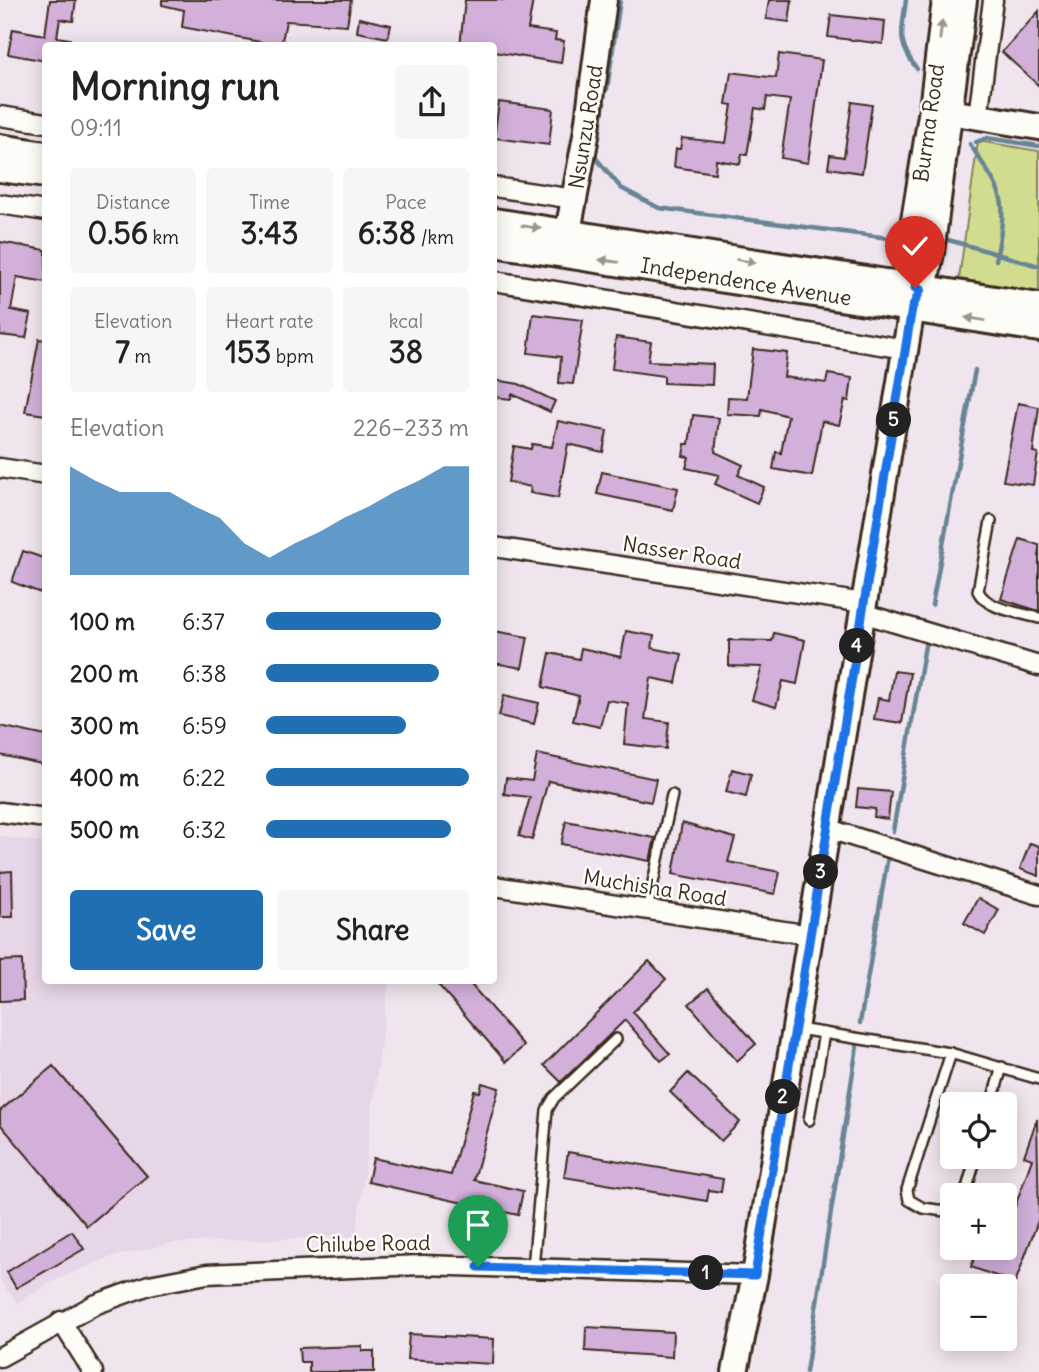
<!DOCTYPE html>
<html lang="en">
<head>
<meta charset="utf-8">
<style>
	body { margin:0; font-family:Delius,sans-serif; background:#f6f6f6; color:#222; height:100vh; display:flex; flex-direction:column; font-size:26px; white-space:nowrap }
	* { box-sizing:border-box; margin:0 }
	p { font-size:23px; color:#767676 }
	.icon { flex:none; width:38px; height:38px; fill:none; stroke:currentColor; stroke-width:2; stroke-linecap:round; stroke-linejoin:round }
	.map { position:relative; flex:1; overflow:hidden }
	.sheet { position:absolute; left:42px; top:42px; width:455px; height:942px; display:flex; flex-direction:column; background:#fff; border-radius:7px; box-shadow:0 4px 18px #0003 }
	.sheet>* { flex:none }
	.controls { position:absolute; left:940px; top:1092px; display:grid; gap:14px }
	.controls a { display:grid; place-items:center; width:77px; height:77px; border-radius:7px; background:#fff; box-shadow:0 4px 18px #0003; font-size:35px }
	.pin { position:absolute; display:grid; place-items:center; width:60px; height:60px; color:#fff; margin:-72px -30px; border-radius:50% 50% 50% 0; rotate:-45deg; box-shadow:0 0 7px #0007 }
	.pin .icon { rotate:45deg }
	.km { position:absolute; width:35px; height:35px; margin:-18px; border-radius:50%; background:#222; color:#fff; font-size:19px; line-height:35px; text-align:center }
	.round { display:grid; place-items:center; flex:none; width:74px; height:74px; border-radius:7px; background:#f6f6f6 }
	.head { display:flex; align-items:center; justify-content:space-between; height:119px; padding:0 28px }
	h1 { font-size:38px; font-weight:700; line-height:52px }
	.figures { display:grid; grid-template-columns:repeat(3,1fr); gap:10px; height:119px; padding:7px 28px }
	.figures div { display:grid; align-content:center; border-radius:7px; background:#f6f6f6; text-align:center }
	.figures b { font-size:30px; font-weight:700 }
	.figures small { font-size:19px; font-weight:400 }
	.figures p { font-size:19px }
	.chart { height:196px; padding:14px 28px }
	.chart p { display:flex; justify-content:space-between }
	.chart svg { width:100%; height:126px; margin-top:7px; fill:#1f6fb2; opacity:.7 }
	.primary-button { display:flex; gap:14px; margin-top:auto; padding:14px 28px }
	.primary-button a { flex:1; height:80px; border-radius:7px; background:#1f6fb2; color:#fff; font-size:28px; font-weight:700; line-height:80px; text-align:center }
	.primary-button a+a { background:#f6f6f6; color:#222 }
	ul { padding:0 28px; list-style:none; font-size:23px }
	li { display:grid; grid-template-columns:112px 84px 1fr; align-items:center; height:52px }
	li i { height:18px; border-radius:9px; background:#1f6fb2 }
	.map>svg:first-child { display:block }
	.built { fill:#e7d5e8 }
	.green { fill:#d2dc8f; stroke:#868356; stroke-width:2 }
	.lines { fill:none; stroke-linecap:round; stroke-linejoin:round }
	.stream { stroke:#678595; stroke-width:4.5 }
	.building { fill:#d3b0da; stroke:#3b2a1e; stroke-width:2 }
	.lane-casing { stroke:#3b2a1e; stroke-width:14 }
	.street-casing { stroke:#3b2a1e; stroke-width:23 }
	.secondary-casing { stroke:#3b2a1e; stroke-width:30 }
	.lane { stroke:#fdfcf7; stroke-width:9 }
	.street { stroke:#fdfcf7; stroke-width:18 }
	.secondary { stroke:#fdfcf7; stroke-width:24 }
	.oneway { fill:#9c938a }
	.route-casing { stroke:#fff; stroke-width:14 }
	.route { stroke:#1a73e8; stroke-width:9 }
	.labels { text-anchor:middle; stroke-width:5; stroke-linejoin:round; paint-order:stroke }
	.street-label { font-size:21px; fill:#3b2a1e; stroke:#fdfcf7 }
</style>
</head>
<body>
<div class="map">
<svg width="1039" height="1372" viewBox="0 0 1039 1372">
	<rect width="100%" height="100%" fill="#f0e5ee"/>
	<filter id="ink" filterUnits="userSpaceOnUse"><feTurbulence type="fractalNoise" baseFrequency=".0143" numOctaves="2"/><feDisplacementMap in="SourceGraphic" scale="14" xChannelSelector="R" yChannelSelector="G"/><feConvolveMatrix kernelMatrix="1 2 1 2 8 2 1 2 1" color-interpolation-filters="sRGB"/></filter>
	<g filter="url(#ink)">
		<path class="built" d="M0 836 45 843 46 980H389L356 1236 171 1243 108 1258 54 1281 17 1303 0 1280Z"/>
		<path class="green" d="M978 141 1039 151V292L959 279Z"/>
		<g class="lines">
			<g class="stream">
				<path d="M906 0C902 32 896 41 917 69"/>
				<path d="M607 89 620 0"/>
				<path d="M604 103 595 157 621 188 659 208 889 238"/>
				<path d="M976 142 987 138 1039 146"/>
				<path d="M970 144C1005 198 1008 195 996 260"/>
				<path d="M945 239 1039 266"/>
				<path d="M932 605 975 370"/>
				<path d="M893 831 926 640"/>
				<path d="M860 1023 888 856"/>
				<path d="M806 1372 857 1046"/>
			</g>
		</g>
		<g class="building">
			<path d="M50 0H76L73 21 60 19 57 37 70 39V46H46V61L8 54 13 29 45 35Z"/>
			<path d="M162 0H351L347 25 286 21 281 46 182 27 184 10 162 5Z"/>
			<path d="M465 0H533L528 29 556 33 555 40 564 41 561 63 494 52V46H460Z"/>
			<path d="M769 0H792L789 22 766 19Z"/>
			<path d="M1039 11V86L1002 52Z"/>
			<path d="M831 15 885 21 883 44 828 37Z"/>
			<path d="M359 18 391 25 388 38 357 32Z"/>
			<path d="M779 54 822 60 808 163 781 158 790 100 767 97 765 110 755 108 747 155 742 154 740 164 716 160 715 173 674 167 676 149H680L682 138 726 143 732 105 726 104 731 72 776 78Z"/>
			<path d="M499 102 553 109 549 145 494 138Z"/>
			<path d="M852 102 872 105 862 173 828 168 830 155 844 157Z"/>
			<path d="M0 242 46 250V282L17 277 11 310 31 314 26 338 0 335Z"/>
			<path d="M533 314 583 320 573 384 559 383 561 357 528 353Z"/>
			<path d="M616 337 651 342 648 361 713 364 712 385 664 383V376L612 369Z"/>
			<path d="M39 339 46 340V415L25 412Z"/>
			<path d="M753 349 787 353 784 377 826 383 828 374 852 378 849 401 845 400 839 425 822 421 812 476 773 469 776 452 781 453 788 416 762 409 761 416 727 414 728 397 747 398Z"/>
			<path d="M494 380 519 384 555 401 550 412 512 394 511 399 494 397Z"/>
			<path d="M1018 403 1039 407 1033 452 1038 453 1033 485 1003 481Z"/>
			<path d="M693 415 719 418 715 452 743 465 738 475 764 487 757 503 715 484 719 475 686 468 689 457 683 456 685 444H689Z"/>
			<path d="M558 421 607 431 603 452 568 444 558 498 530 493 531 487 508 482 514 446 531 449 532 444 552 447Z"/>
			<path d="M602 472 678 488 673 510 597 494Z"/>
			<path d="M1020 539 1039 545V611L1001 599Z"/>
			<path d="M23 551 46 559V595L12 582Z"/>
			<path d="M494 631 528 637 522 668 494 663Z"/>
			<path d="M626 631 654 636 652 648 682 654 676 683 651 678 645 719 669 722 666 749 624 744 628 703 607 700 600 727 573 721 579 696 543 687 550 653 579 659 581 648 621 657Z"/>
			<path d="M774 633 805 640 797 684 783 681 776 707 752 700 762 667 729 666V640L772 641Z"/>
			<path d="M894 671 910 673 902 723 874 719 878 698 889 700Z"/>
			<path d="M504 695 539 703 534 724 499 716Z"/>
			<path d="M0 726 46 736V765L0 755Z"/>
			<path d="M537 754 656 779 651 802 548 781 532 840 519 836 530 797 504 794 506 778 532 781Z"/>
			<path d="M732 769 751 774 746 797 726 792Z"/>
			<path d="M858 789 891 792 888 819 874 817 875 809 856 807Z"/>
			<path d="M566 821 655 838 650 861 561 844Z"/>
			<path d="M682 823 735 838 728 862 780 872 775 894 673 874Z"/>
			<path d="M1030 843 1039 846V876L1020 869Z"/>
			<path d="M12 871 13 917H0V872Z"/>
			<path d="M978 898 999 910 985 935 964 923Z"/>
			<path d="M22 960 23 1000 0 1001V961Z"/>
			<path d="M649 961 666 979 633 1012 670 1054 661 1061 625 1020 561 1082 544 1065Z"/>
			<path d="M434 980H467L524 1046 506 1062Z"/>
			<path d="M708 988 756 1044 737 1061 689 1004Z"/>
			<path d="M53 1066 147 1176 87 1226 0 1124V1111Z"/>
			<path d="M688 1073 740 1122 721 1141 670 1092Z"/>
			<path d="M482 1083 499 1088 474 1180 523 1191 518 1215 368 1182 373 1158 451 1175 474 1091 480 1092Z"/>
			<path d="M1037 1119 1039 1218 1015 1283 971 1267 978 1248 999 1253 1001 1248H1004V1237L1032 1159 1024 1156Z"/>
			<path d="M568 1152 723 1179 721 1192 709 1190 707 1201 564 1177Z"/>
			<path d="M72 1231 84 1249 16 1288 7 1272Z"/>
			<path d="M586 1327 673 1332 672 1357 585 1351Z"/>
			<path d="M409 1334 494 1339 493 1364 407 1359Z"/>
			<path d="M362 1346V1351H374V1372H309V1362H300L299 1348Z"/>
		</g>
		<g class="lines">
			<g class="lane-casing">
				<g id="lane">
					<path d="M991 521 978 591C987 610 1020 612 1039 618"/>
					<path d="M647 910 672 795"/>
					<path d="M798 1029 950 1053 1039 1079"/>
					<path d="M951 1053 907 1190 909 1200 923 1208 952 1212"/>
					<path d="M991 1104 1002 1067"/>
					<path d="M809 1120 824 1033"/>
					<path d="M965 1195 976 1157"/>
					<path d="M533 1268 547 1110 554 1098 616 1039"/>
				</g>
			</g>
			<g class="street-casing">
				<g id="street">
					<path d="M0 116 46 123"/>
					<path d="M978 117 993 0"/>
					<path d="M494 187 574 199"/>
					<path d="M0 204 46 211"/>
					<path d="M494 281 905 349"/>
					<path d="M0 468 46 475"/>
					<path d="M494 547 864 603"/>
					<path d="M862 613 1039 666"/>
					<path d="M0 812 46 818"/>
					<path d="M829 829 1039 895"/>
					<path d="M494 886 810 935"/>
					<path d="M61 1321 93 1372"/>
					<path d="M0 1357 94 1305 149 1285 207 1274 422 1265 755 1275"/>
				</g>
			</g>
			<g class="secondary-casing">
				<g id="secondary">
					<path d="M932 109 1039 127"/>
					<path d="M0 147 46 154"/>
					<path d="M0 169 46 175"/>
					<path d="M494 221 1039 306"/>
					<path d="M494 244 1039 329"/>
					<path d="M565 247 586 136 604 0"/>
					<path d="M910 301 905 276 932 109 945 0"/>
					<path d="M735 1372 755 1275 912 308 926 279 931 253 964 0"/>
				</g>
			</g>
			<use href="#lane" class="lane"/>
			<use href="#street" class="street"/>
			<use href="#secondary" class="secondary"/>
		</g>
		<defs><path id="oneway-solid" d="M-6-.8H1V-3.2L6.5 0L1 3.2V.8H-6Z" transform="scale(1.75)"/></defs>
		<g class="oneway">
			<use href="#oneway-solid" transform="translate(941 30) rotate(-83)"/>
			<use href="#oneway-solid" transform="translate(531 227) rotate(9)"/>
			<use href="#oneway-solid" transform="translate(609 261) rotate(-172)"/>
			<use href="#oneway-solid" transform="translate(746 261) rotate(9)"/>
			<use href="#oneway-solid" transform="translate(975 319) rotate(-171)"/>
		</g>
	</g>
	<g class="lines" filter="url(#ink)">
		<g class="route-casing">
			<path id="route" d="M478 1267 755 1275 912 308 921 289 915 288"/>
		</g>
		<use href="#route" class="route"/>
	</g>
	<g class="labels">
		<g class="street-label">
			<text transform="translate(929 123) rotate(-82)" y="7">Burma Road</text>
			<text transform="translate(586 127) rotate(-81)" y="7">Nsunzu Road</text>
			<text transform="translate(746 282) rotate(9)" y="7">Independence Avenue</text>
			<text transform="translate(682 553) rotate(9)" y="7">Nasser Road</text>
			<text transform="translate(655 888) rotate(9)" y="7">Muchisha Road</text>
			<text transform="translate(368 1244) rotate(-1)" y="7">Chilube Road</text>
		</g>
	</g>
</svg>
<div class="controls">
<a><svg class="icon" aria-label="locate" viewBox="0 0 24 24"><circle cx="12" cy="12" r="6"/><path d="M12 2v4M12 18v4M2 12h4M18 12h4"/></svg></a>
<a>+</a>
<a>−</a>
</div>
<div class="pin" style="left:478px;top:1267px;background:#1e9e55"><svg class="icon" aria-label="arrive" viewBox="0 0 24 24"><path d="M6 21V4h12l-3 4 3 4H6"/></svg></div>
<div class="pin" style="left:915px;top:288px;background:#d93025"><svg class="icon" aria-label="check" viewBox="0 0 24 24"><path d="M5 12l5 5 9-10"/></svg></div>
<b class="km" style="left:706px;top:1273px">1</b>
<b class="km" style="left:783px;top:1097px">2</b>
<b class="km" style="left:821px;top:872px">3</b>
<b class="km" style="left:857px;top:646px">4</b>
<b class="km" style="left:894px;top:420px">5</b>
<section class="sheet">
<div class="head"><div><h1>Morning run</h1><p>09:11</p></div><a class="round"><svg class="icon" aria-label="share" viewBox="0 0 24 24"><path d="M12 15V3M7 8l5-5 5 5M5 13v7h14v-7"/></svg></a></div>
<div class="figures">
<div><p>Distance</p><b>0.56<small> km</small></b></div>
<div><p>Time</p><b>3:43</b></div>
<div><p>Pace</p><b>6:38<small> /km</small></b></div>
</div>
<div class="figures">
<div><p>Elevation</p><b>7<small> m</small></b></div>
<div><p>Heart rate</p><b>153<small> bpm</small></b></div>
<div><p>kcal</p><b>38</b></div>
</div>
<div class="chart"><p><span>Elevation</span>226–233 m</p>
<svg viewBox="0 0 160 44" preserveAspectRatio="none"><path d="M0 44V6L10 11L20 15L30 15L40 15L50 20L60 24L70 33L80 38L90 33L100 29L110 24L120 20L130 15L140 11L150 6L160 6V44z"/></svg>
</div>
<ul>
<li><b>100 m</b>6:37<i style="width:86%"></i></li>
<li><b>200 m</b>6:38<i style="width:85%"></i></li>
<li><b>300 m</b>6:59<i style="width:69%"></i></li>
<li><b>400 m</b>6:22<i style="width:100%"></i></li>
<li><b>500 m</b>6:32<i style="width:91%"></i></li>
</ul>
<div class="primary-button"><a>Save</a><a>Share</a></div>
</section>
</div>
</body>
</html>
